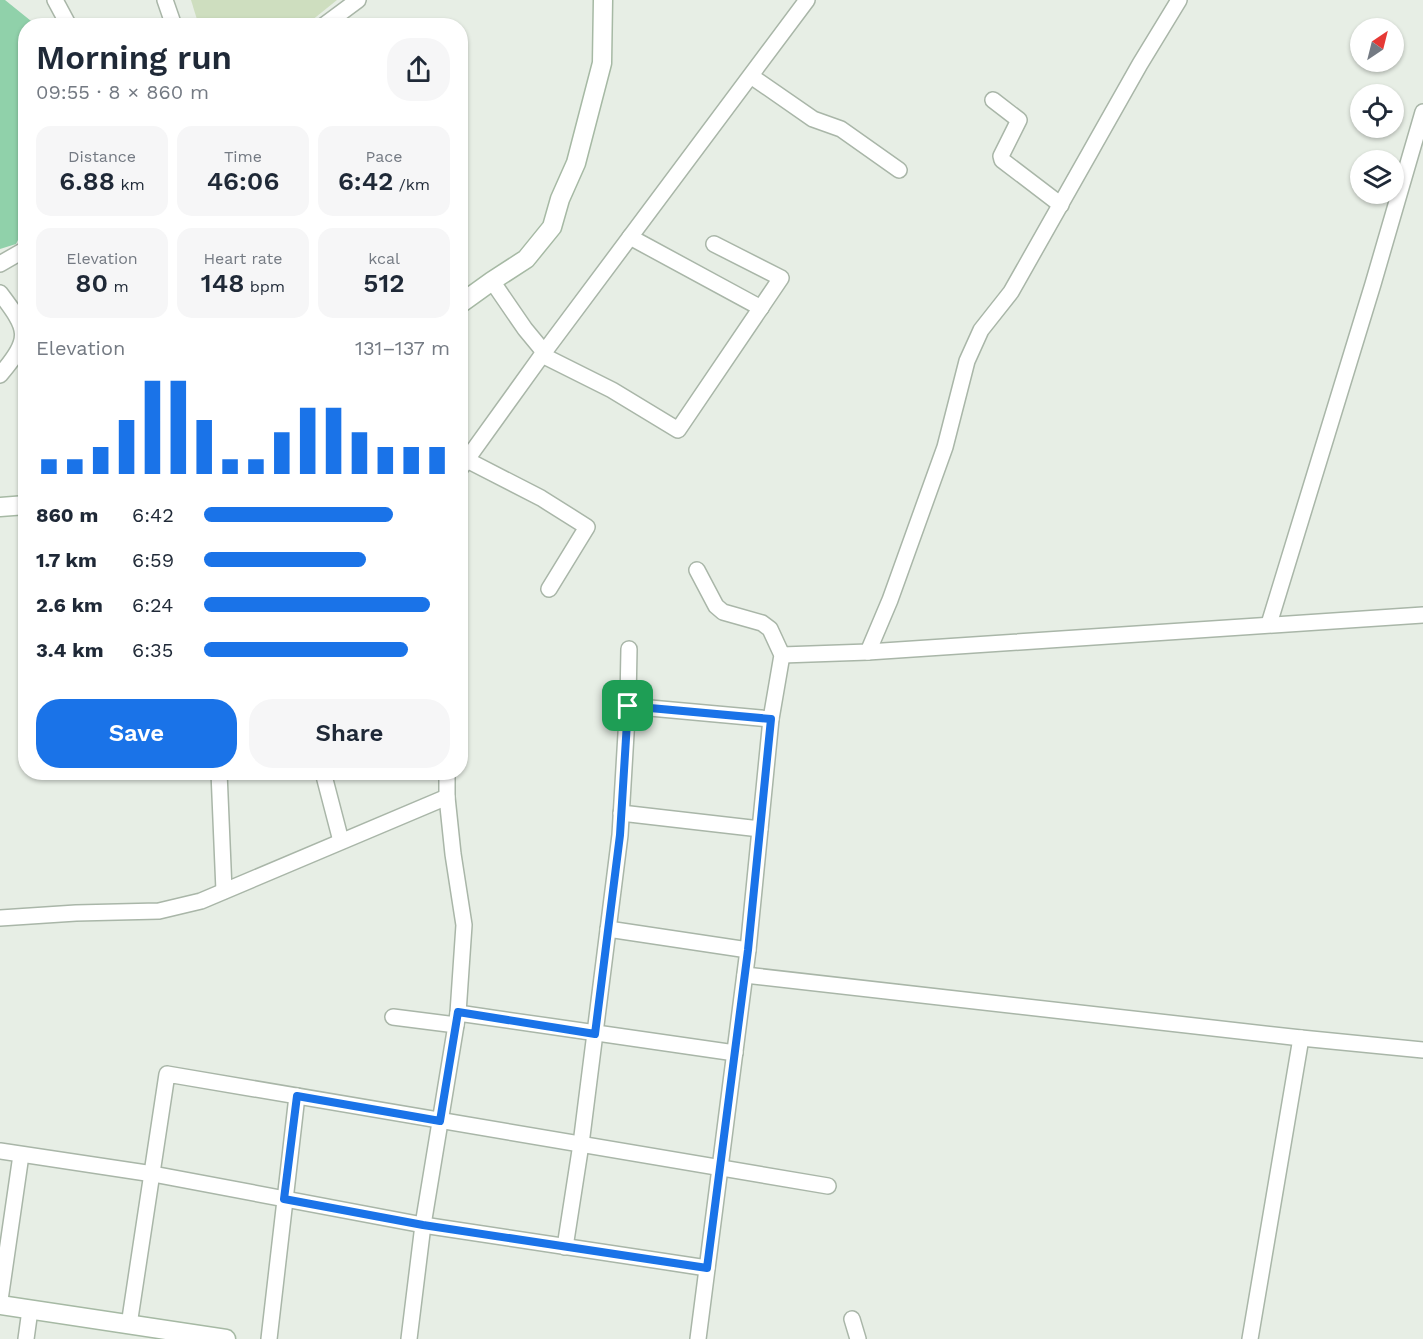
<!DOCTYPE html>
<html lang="en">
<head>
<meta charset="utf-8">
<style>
	body { margin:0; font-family:"Work Sans",sans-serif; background:#f6f6f7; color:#1f2937; height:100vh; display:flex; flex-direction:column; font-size:22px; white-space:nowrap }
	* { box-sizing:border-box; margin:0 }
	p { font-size:20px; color:#747a83 }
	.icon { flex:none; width:33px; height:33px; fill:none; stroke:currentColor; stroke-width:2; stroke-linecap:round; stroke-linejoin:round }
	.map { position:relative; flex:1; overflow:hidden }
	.sheet { position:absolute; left:18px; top:18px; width:450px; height:762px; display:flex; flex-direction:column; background:#fff; border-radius:24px; box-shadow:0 2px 4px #0004 }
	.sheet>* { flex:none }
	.needle { width:39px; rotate:35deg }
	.fabs { position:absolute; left:1350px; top:18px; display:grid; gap:12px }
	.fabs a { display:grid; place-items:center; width:54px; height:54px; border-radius:50%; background:#fff; box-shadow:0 2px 4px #0004; font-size:30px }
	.pin { position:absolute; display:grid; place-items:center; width:51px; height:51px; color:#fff; margin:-26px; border-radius:12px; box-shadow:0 3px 9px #0006 }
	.round { display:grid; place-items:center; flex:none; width:63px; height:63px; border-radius:24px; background:#f6f6f7 }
	.head { display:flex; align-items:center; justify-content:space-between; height:102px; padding:0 18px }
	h1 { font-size:33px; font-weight:600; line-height:45px }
	.metrics { display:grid; grid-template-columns:repeat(3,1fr); gap:9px; height:102px; padding:6px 18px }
	.metrics div { display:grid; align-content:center; border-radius:15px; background:#f6f6f7; text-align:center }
	.metrics b { font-size:26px; font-weight:600 }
	.metrics small { font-size:16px; font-weight:400 }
	.metrics p { font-size:16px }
	.chart { height:168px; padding:12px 18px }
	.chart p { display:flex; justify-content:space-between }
	.chart svg { width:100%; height:108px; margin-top:6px; stroke:#1a73e8; stroke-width:6 }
	.cta { display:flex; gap:12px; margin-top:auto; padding:12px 18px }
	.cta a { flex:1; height:69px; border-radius:24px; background:#1a73e8; color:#fff; font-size:24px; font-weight:600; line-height:69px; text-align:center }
	.cta a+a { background:#f6f6f7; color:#1f2937 }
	ul { padding:0 18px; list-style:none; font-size:20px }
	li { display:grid; grid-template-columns:96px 72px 1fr; align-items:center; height:45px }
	li i { height:15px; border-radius:8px; background:#1a73e8 }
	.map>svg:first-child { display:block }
	.green { fill:#cedebf }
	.water { fill:#90d1aa }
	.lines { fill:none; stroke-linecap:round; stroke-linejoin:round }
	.street-casing { stroke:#a9b6a8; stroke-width:18 }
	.secondary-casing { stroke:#a6b9a4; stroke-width:21 }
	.street { stroke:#fff; stroke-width:15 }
	.secondary { stroke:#fff; stroke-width:18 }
	.route-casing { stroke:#fff; stroke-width:12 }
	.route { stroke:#1a73e8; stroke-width:8 }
</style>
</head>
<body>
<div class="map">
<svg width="1423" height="1339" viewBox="0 0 1423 1339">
	<rect width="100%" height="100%" fill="#e7eee5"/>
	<path class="green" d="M191 0H337L306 25 199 26Z"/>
	<path class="water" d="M0 0H5L36 25 26 26 25 226 16 244 0 249Z"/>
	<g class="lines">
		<g class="street-casing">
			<g id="street">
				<path d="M55 0 69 26"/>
				<path d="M165 0 174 26"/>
				<path d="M323 26 358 0"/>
				<path d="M751 76 813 119 841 129 899 170"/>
				<path d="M993 100 1019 120 1001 156 1002 160 1061 205"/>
				<path d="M630 237 761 308"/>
				<path d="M0 264 26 249"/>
				<path d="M492 281 525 329 544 352"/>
				<path d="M0 293C28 330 32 337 0 375"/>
				<path d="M542 355 612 390 678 430 781 278 714 244"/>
				<path d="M467 460 541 498 587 527 549 589"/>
				<path d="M460 469 542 355 807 0"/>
				<path d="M697 570 716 606 723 612 762 623 770 629 782 655 771 719 748 950 698 1339"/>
				<path d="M1269 624 1373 284 1423 112"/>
				<path d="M868 652 890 600 945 447 967 361 981 330 1011 292 1140 64 1179 0"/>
				<path d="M782 655 868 652 1423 615"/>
				<path d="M628 706 771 719"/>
				<path d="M219 772 224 891"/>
				<path d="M323 772 341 841"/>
				<path d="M621 813 760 829"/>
				<path d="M0 918 76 913 159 911 201 901 447 797"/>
				<path d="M608 929 748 950"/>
				<path d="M745 975 1301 1038 1423 1050"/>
				<path d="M458 1013 735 1053"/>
				<path d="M393 1017 456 1025"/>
				<path d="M0 1151 153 1174 423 1225 707 1268"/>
				<path d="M565 1247 581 1144 620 835 628 700 629 649"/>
				<path d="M0 1300 21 1155"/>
				<path d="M852 1319 858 1339"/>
				<path d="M129 1325 167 1074 828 1186"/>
				<path d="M26 1339 30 1310"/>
				<path d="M269 1339 297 1096"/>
				<path d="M409 1339 423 1225 458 1013 464 925 453 854 447 797V772"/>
				<path d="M1250 1339 1301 1038"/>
			</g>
		</g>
		<g class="secondary-casing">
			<g id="secondary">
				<path d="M460 304 492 281 526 259 552 227 560 199 576 163 602 63 603 0"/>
				<path d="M0 507 26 505"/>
				<path d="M0 1305 226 1339"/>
			</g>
		</g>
		<use href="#street" class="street"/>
		<use href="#secondary" class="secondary"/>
	</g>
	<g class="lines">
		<g class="route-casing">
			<path id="route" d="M628 706 771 719 748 950 707 1268 423 1225 284 1199 297 1096 440 1121 458 1012 595 1034 620 835Z"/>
		</g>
		<use href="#route" class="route"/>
	</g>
</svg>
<div class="fabs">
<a><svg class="needle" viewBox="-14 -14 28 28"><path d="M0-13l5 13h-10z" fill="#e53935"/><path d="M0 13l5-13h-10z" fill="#747a83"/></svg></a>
<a><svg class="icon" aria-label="locate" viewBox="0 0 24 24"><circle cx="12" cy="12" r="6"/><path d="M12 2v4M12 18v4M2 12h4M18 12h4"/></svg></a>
<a><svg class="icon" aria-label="layers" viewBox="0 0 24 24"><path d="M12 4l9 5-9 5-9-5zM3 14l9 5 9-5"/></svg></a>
</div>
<div class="pin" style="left:628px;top:706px;background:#1e9e55"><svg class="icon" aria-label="arrive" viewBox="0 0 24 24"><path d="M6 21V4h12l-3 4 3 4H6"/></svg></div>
<section class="sheet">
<div class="head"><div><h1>Morning run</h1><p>09:55 · 8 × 860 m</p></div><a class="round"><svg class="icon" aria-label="share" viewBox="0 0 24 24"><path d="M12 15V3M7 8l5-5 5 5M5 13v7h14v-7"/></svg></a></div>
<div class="metrics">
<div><p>Distance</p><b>6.88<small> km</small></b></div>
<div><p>Time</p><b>46:06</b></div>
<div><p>Pace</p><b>6:42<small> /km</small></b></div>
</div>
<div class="metrics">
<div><p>Elevation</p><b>80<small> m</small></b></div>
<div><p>Heart rate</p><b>148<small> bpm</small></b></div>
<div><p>kcal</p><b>512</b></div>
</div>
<div class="chart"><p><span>Elevation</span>131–137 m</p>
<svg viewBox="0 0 160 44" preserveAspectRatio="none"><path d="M5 44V38M15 44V38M25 44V33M35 44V22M45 44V6M55 44V6M65 44V22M75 44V38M85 44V38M95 44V27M105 44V17M115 44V17M125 44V27M135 44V33M145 44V33M155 44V33"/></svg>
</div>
<ul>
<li><b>860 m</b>6:42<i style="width:77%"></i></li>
<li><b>1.7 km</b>6:59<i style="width:66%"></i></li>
<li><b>2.6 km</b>6:24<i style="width:92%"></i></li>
<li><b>3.4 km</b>6:35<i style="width:83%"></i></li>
</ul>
<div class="cta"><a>Save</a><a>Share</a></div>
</section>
</div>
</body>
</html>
